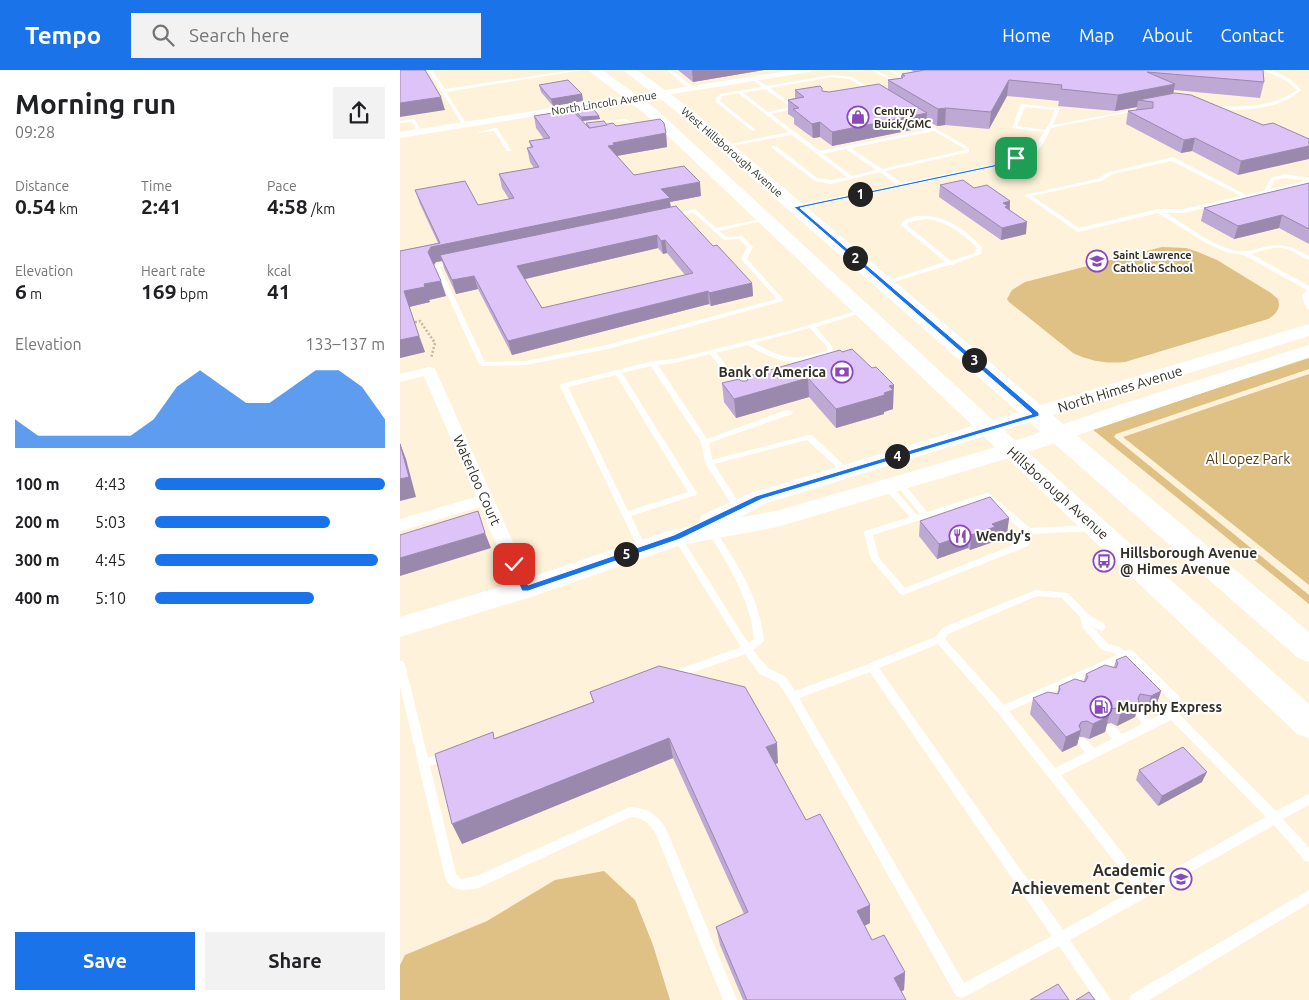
<!DOCTYPE html>
<html lang="en">
<head>
<meta charset="utf-8">
<style>
	body { margin:0; font-family:Ubuntu,sans-serif; background:#f2f2f2; color:#202124; height:100vh; display:flex; flex-direction:column; font-size:19px; white-space:nowrap }
	* { box-sizing:border-box; margin:0 }
	p { font-size:16px; color:#757577 }
	.icon { flex:none; width:28px; height:28px; fill:none; stroke:currentColor; stroke-width:2; stroke-linecap:round; stroke-linejoin:round }
	.map { position:relative; flex:1; overflow:hidden }
	.details { display:flex; flex-direction:column; background:#fff; width:400px }
	.details>* { flex:none }
	.pin { position:absolute; display:grid; place-items:center; width:42px; height:42px; color:#fff; margin:-21px; border-radius:10px; box-shadow:0 2px 8px #0006 }
	.km { position:absolute; width:25px; height:25px; margin:-12px; border-radius:50%; background:#222; color:#fff; font-size:14px; line-height:25px; text-align:center }
	.round { display:grid; place-items:center; flex:none; width:52px; height:52px; border-radius:0px; background:#f2f2f2 }
	.headline { display:flex; align-items:center; justify-content:space-between; height:85px; padding:0 15px }
	h1 { font-size:28px; font-weight:600; line-height:38px }
	.stats { display:grid; grid-template-columns:repeat(3,1fr); gap:8px; height:85px; padding:5px 15px }
	.stats div { display:grid; align-content:center }
	.stats b { font-size:21px; font-weight:600 }
	.stats small { font-size:14px; font-weight:400 }
	.stats p { font-size:14px }
	.chart { height:140px; padding:10px 15px }
	.chart p { display:flex; justify-content:space-between }
	.chart svg { width:100%; height:90px; margin-top:5px; fill:#1a73e8; opacity:.7 }
	.cta { display:flex; gap:10px; margin-top:auto; padding:10px 15px }
	.cta a { flex:1; height:58px; border-radius:0px; background:#1a73e8; color:#fff; font-size:20px; font-weight:600; line-height:58px; text-align:center }
	.cta a+a { background:#f2f2f2; color:#202124 }
	ul { padding:0 15px; list-style:none; font-size:16px }
	li { display:grid; grid-template-columns:80px 60px 1fr; align-items:center; height:38px }
	li i { height:12px; border-radius:6px; background:#1a73e8 }
	header { display:flex; align-items:center; gap:30px; box-sizing:border-box; height:70px; padding:0 25px; background:#1a73e8; color:#fff }
	header strong { font-size:24px }
	nav { display:flex; gap:28px; margin-inline-start:auto; font-size:18px }
	.search { width:350px; height:45px; background:#f2f2f2; display:flex; align-items:center; gap:12px; box-sizing:border-box; padding:0 18px; border-radius:0px; color:#757577; font-size:19px }
	main { display:flex; flex:1; min-height:0 }
	.map>svg:first-child { display:block }
	.green { fill:#dfc085 }
	.lines { fill:none; stroke-linecap:round; stroke-linejoin:round }
	.path { stroke:#c2b8a4; stroke-width:2.5; stroke-dasharray:2 2; stroke-linecap:butt }
	.lane { fill:#fff; fill-rule:evenodd }
	.street { fill:#fff; fill-rule:evenodd }
	.secondary { fill:#fff; fill-rule:evenodd }
	.primary { fill:#fff; fill-rule:evenodd }
	.wall { fill:#bea8d4; fill-rule:evenodd }
	.shaded-wall { fill:#9b88ad }
	.building { fill:#ddc3f7; stroke:#9b88ad; fill-rule:evenodd }
	.route { fill:#1a73e8; stroke:#fff }
	.labels { text-anchor:middle; stroke-width:4; stroke-linejoin:round; paint-order:stroke }
	.far-street-label { font-size:11px; fill:#353027; stroke:#fff }
	.far-poi-label { font-size:11px; font-weight:bold; fill:#353027; stroke:#fff; text-anchor:start }
	.poi-label { font-size:14px; font-weight:bold; fill:#353027; stroke:#fff; text-anchor:start }
	.street-label { font-size:14px; fill:#353027; stroke:#fff }
	.park-label { font-size:14px; fill:#523e15; stroke:#fff }
	.near-poi-label { font-size:16px; font-weight:bold; fill:#353027; stroke:#fff; text-anchor:end }
</style>
</head>
<body>
<header>
<strong>Tempo</strong>
<div class="search"><svg class="icon" aria-label="search" viewBox="0 0 24 24"><circle cx="10" cy="10" r="6"/><path d="M15 15l6 6"/></svg>Search here</div>
<nav><a>Home</a><a>Map</a><a>About</a><a>Contact</a></nav>
</header>
<main>
<section class="details">
<div class="headline"><div><h1>Morning run</h1><p>09:28</p></div><a class="round"><svg class="icon" aria-label="share" viewBox="0 0 24 24"><path d="M12 15V3M7 8l5-5 5 5M5 13v7h14v-7"/></svg></a></div>
<div class="stats">
<div><p>Distance</p><b>0.54<small> km</small></b></div>
<div><p>Time</p><b>2:41</b></div>
<div><p>Pace</p><b>4:58<small> /km</small></b></div>
</div>
<div class="stats">
<div><p>Elevation</p><b>6<small> m</small></b></div>
<div><p>Heart rate</p><b>169<small> bpm</small></b></div>
<div><p>kcal</p><b>41</b></div>
</div>
<div class="chart"><p><span>Elevation</span>133–137 m</p>
<svg viewBox="0 0 160 44" preserveAspectRatio="none"><path d="M0 44V30L10 38L20 38L30 38L40 38L50 38L60 30L70 14L80 6L90 14L100 22L110 22L120 14L130 6L140 6L150 14L160 30V44z"/></svg>
</div>
<ul>
<li><b>100 m</b>4:43<i style="width:100%"></i></li>
<li><b>200 m</b>5:03<i style="width:76%"></i></li>
<li><b>300 m</b>4:45<i style="width:97%"></i></li>
<li><b>400 m</b>5:10<i style="width:69%"></i></li>
</ul>
<div class="cta"><a>Save</a><a>Share</a></div>
</section>
<div class="map">
<svg width="909" height="930" viewBox="0 0 909 930">
	<rect width="100%" height="100%" fill="#fff2da"/>
	<g class="green">
		<path d="M762 177 786 178 798 182 817 190 871 223 878 229C881 239 876 244 868 249L725 292C706 294 690 291 673 283L609 232 607 229 612 220 625 212Z"/>
		<path d="M909 288V299L716 364 714 367 909 525V534L692 359Z"/>
		<path d="M909 304V515L723 367Z"/>
		<path d="M204 801 235 830 253 875 270 930H0V895L5 885 87 851 155 810Z"/>
	</g>
	<g class="lines">
		<path class="path" d="M11 253 20 251 35 273 31 288"/>
		<g class="lane">
			<path d="M28 0H32L45 19 173 0H183L46 22 67 55 65 56 63 55Z"/>
			<path d="M267 0H272L294 18V20H290Z"/>
			<path d="M448 0H476L498 12 505 10 488 0H493L511 11 497 14 471 0 450 1Z"/>
			<path d="M863 0C877 0 893 9 901 20 878 41 839 42 809 38L811 36C841 37 872 38 897 20L887 11Z"/>
			<path d="M432 5 452 7 475 22 471 23 450 9 432 7 370 18 397 38 371 44 420 81 531 59 514 49V48L516 47 569 78V82L485 101 502 113 611 91 616 87 632 80 644 62 612 58 621 34 660 38 653 55 739 39 741 40 651 58C647 66 643 76 636 82 629 87 621 87 615 93L394 138V136L396 135 497 115 480 102 431 114 415 111 372 78V76H376L417 108 431 110 447 107 392 65 324 77V75H326L389 62 338 23 322 26 320 31 356 60 352 61 316 32V28L321 24 362 17 353 10 354 8 367 16ZM365 19 391 37 368 42 343 23ZM625 37 655 40 648 56 646 57V60L617 56ZM534 61 565 79V80L482 99 451 78ZM446 79 476 100 452 106 423 84Z"/>
			<path d="M13 49 15 50 22 63H18L12 52 0 53V51Z"/>
			<path d="M225 49 236 54 234 55 224 51 180 55 178 54 180 53Z"/>
			<path d="M95 58H97L111 80V81H107L94 61 80 63 78 62Z"/>
			<path d="M773 87 846 125 864 121 871 108 885 104 909 108V114L784 143H766C788 156 812 177 838 181 846 182 853 180 861 178 881 172 891 176 909 186V190C901 187 895 182 887 179 874 175 862 181 851 184L909 216V240L906 238 902 226 907 220 844 185 826 182 806 173 758 143 678 162 624 125 697 109 709 102ZM772 91 841 126 784 139H758L679 158 632 126 701 111 713 104ZM885 108 906 111 870 119 875 110Z"/>
			<path d="M295 139 316 158 366 148V150L319 161 327 167 342 166 353 177 347 189 383 229V231L208 279 126 295 83 296 79 294 34 196 53 190 56 192 40 197 85 292 126 291 207 275 377 229 341 189 347 177 339 169 324 170 294 143 271 148 268 146Z"/>
			<path d="M517 146C544 144 563 158 582 177L581 184 554 194 553 195H549L487 214H483V212L545 192 501 155 504 150ZM527 149C548 152 563 164 577 178L575 183 551 191 507 155 508 152Z"/>
			<path d="M463 239 466 241 465 242 416 257 432 276 434 282C429 286 422 287 416 289 388 296 372 289 348 275L316 283 344 317V321H338L310 284 275 293 258 295 307 369 386 340H389L393 342 392 344 309 373 312 390 409 365H412L450 401 446 404 443 403 407 370 314 394 342 438 341 443H335L334 438 305 393 301 372 251 296 222 303 297 423 296 425 231 446 246 478 245 480H239L160 316 161 314 253 291 275 289 392 260ZM410 258 427 277V281C395 291 384 290 355 273ZM216 305 288 422 228 441 168 317Z"/>
			<path d="M499 410 502 411 527 442 587 423 590 424 630 458 693 455 697 458 693 461 632 464 628 476 503 525 500 524 471 489 464 463 465 461 510 447 484 418 483 416 484 414H490L517 445 520 444 495 413ZM586 429 623 462 621 472 505 518 479 488 473 465Z"/>
			<path d="M311 457 314 458C338 496 359 525 364 571L353 580 368 598 386 607 395 621 468 594 537 566 542 558 633 521 636 520 668 523 688 544 704 554 706 557 704 560 701 561 692 556 708 574 720 577 725 581 729 580 733 581 779 626 780 629 778 643 876 741 909 724V735L883 749 909 778V792L905 791 874 755 670 870 711 930H696L659 876 566 926 561 928 556 926 389 629 378 613 360 604 345 584 272 610 268 609 267 606 268 603 341 577 273 467 274 465H280L348 573 354 569C350 528 328 495 307 460ZM637 526 662 528 680 547 683 558 702 580 714 583 717 585 604 635 545 569 548 564ZM538 574 598 643 736 819 663 860 479 598ZM728 589 770 630 767 642 751 649C747 644 744 639 736 641L735 644 742 654 722 664C717 659 714 653 706 656L705 659 712 669 694 678C689 673 686 666 678 669L677 672 685 683 655 698 609 641ZM470 602 652 866 564 913 399 628ZM771 650 866 747 747 814 661 705Z"/>
			<path d="M0 591 4 592 5 595 28 688 48 680 52 682 53 685 52 688 30 696 56 804 61 809 77 806 230 737C248 738 259 745 267 761L337 930H323L256 764C249 753 244 748 231 747L78 818C63 820 53 824 45 807L0 616Z"/>
			<path d="M909 820V833L749 930H729L731 925Z"/>
		</g>
		<g class="street">
			<path d="M393 0H413L409 2 0 68V62Z"/>
			<path d="M29 297 34 298 36 301 134 519 132 524 125 526 118 524 80 437 0 461V449L76 427 24 306 0 312V304Z"/>
		</g>
		<path class="secondary" d="M909 254V266L367 433 338 448 376 441 603 375 722 334 909 275V287L619 385 377 457 281 475 134 526 0 567V547L116 512 268 461 301 454 299 451 302 445 351 423Z"/>
		<g class="primary">
			<path d="M188 0H202L256 39 620 375 909 634V668L897 664 246 45Z"/>
			<path d="M223 0H237L287 36 909 562V592L898 588 277 42Z"/>
		</g>
	</g>
	<g class="wall">
		<path d="M278 0H364L293 12Z"/>
		<path d="M511 0H863L864 12 860 28 774 20 773 24 863 55 838 105 792 81 781 83 726 54 728 41 736 40 737 37 715 41 658 36 659 31 607 26 589 59 545 55 537 56 526 50V57L432 76 420 67 413 68 394 54V48L388 44V30L395 28V20L429 22 488 20V10L501 8 502 4 514 2Z"/>
		<path d="M139 15 182 24 183 31 153 36 141 22Z"/>
		<path d="M163 38 174 42 173 38 199 46 200 49 182 51 186 55V53L207 55 266 63 267 77 217 86 234 105 301 126 270 132 271 137 313 176 352 213 353 226 311 236 309 234 112 285 78 219 56 224 44 198 42 191 36 192 34 195 46 226 29 230 30 232 9 237 25 282 0 288V181L38 173 20 134 15 120 78 135 109 129 102 118 99 104 134 98 130 92 127 78H131L129 71 144 69 136 58 134 46 164 41ZM258 178 263 184 267 183 285 205 142 238 125 209Z"/>
		<path d="M909 113V174L879 158 834 169 801 151 804 138Z"/>
		<path d="M540 115 574 118 610 131V140L626 164 601 170 539 127Z"/>
		<path d="M442 282 493 333V339L484 342V344L436 358 409 327 336 348 324 332 322 313 347 311Z"/>
		<path d="M609 448 607 463 593 468V472L570 480 568 478 537 489 519 466 520 451Z"/>
		<path d="M716 590 761 621 756 636 746 641 737 639 735 647 717 656 711 653 707 654 705 662 689 669 683 667H679L677 675 662 682 630 644 633 628 657 624 659 616 684 611 686 604 714 597Z"/>
		<path d="M190 622 378 693 375 694 406 750 470 835V853L464 856 472 870 505 902 504 920 501 921 506 930H343L320 875 316 857 344 844 273 688 62 774 95 668 193 632Z"/>
		<path d="M739 700 802 712 758 736 736 710Z"/>
	</g>
	<g class="shaded-wall">
		<path d="M292 0H364L293 12Z"/>
		<path d="M609 10 607 26 589 59 591 42Z"/>
		<path d="M775 14 772 30 753 34V32L738 30 737 37 715 41 718 25Z"/>
		<path d="M182 24 183 31 153 36 151 29Z"/>
		<path d="M41 27 45 40 0 47V33Z"/>
		<path d="M546 38 545 55 537 56 538 39Z"/>
		<path d="M527 43 526 57 432 76V62Z"/>
		<path d="M199 46 200 49 182 51 181 47Z"/>
		<path d="M420 52V67L413 68 412 54Z"/>
		<path d="M266 63 267 77 216 86 208 76 213 73Z"/>
		<path d="M795 68 792 81 781 83 784 70Z"/>
		<path d="M909 76V89L838 105 841 91Z"/>
		<path d="M300 112 301 126 270 132 271 142 40 185 42 191 36 192 32 197 28 182 31 177 261 119Z"/>
		<path d="M610 131 609 144 603 133Z"/>
		<path d="M882 145 879 158 834 169 838 156Z"/>
		<path d="M627 152 626 164 601 170 602 158Z"/>
		<path d="M257 165 258 178 121 210 117 196Z"/>
		<path d="M265 170 267 183 263 184 261 171Z"/>
		<path d="M74 206 78 219 56 224 52 210Z"/>
		<path d="M41 211 46 226 29 230 30 232 9 237 4 221 24 214Z"/>
		<path d="M352 213 353 226 311 236 309 223Z"/>
		<path d="M308 221 309 234 112 285 108 271Z"/>
		<path d="M19 266 25 282 0 288V270Z"/>
		<path d="M408 308 409 327 336 348 334 329Z"/>
		<path d="M494 315 493 339 484 342V344L436 358V339L484 323 489 316Z"/>
		<path d="M0 373 6 389 16 427 0 431Z"/>
		<path d="M609 448 607 463 593 468V472L570 480 571 465 592 454Z"/>
		<path d="M85 463 91 478 0 506V488Z"/>
		<path d="M570 463 568 478 537 489 539 474Z"/>
		<path d="M761 621 756 636 746 641 751 626Z"/>
		<path d="M740 624 738 632H739L735 647 717 656 721 641 738 628Z"/>
		<path d="M710 639 708 647 709 646 705 662 689 669 693 654 707 643Z"/>
		<path d="M681 652 679 661 681 660 677 675 662 682 666 667 679 656Z"/>
		<path d="M269 668 273 688 62 774 52 754Z"/>
		<path d="M377 673 378 693 368 697 366 677Z"/>
		<path d="M807 702 802 712 758 736 762 726Z"/>
		<path d="M470 835V853L456 860 457 841Z"/>
		<path d="M505 902 504 920 493 926 494 908Z"/>
	</g>
	<g class="building">
		<path d="M0 0H25L41 27 0 33Z"/>
		<path d="M525 0H863L864 12 747 2 775 14 718 25 661 19 662 15 609 10 591 42 546 38 538 39 488 10 503 8 501 6H505L502 4Z"/>
		<path d="M168 10 182 24 151 29 139 15Z"/>
		<path d="M479 14 527 43 432 62 420 52 412 54 393 39 399 38 388 30 404 27 395 20 420 16 422 18V21L429 22Z"/>
		<path d="M775 23 791 25 863 55 873 53 909 69V76L841 91 795 68 784 70 728 41 753 38V32L738 30Z"/>
		<path d="M190 35 199 46 181 47 173 38Z"/>
		<path d="M169 37 189 58 213 53 216 56 260 49 264 53 266 63 213 73 214 75 208 76 234 105 284 96 300 112 261 119 270 128 31 177 28 182 41 211 24 214 25 217 4 221 19 266 0 270V181L40 173 15 120 65 111 78 135 114 128 99 104 139 97 127 78 133 77 129 71 150 68 134 46 165 41 163 38Z"/>
		<path d="M204 51 207 55 190 58 186 53Z"/>
		<path d="M563 110 574 118 587 115 610 131 603 133 608 136 605 137 627 152 602 158 540 115Z"/>
		<path d="M909 113V159L882 145 838 156 804 138Z"/>
		<path d="M276 136 313 176 317 175 352 213 309 223 308 221 108 271 74 206 52 210 40 185ZM257 165 261 171 265 170 293 203 142 238 117 196Z"/>
		<path d="M452 279 472 298 476 297 494 315 489 316 493 320 484 323 485 325 436 339 408 308 334 329 322 313 339 309 341 311H347L349 306 440 280 442 282Z"/>
		<path d="M0 374 9 407 0 409Z"/>
		<path d="M590 427 609 448 592 454 595 457 571 465 570 463 539 474 520 451Z"/>
		<path d="M78 441 85 463 0 488V465Z"/>
		<path d="M726 586 761 621 751 626 740 624 738 628 739 632 721 641 716 638 710 639 707 643 709 646 693 654 687 651 681 652 679 656 681 660 666 667 633 628 648 622 658 624 660 619 659 616 675 609 685 612 688 607 686 604 705 595 716 598 718 593 716 590Z"/>
		<path d="M259 596 345 617 377 673 366 677 406 750 420 744 470 835 457 841 472 870 484 865 505 902 494 908 506 930H347L316 857 348 842 269 668 52 754 35 684 93 662 94 669 194 632 190 622Z"/>
		<path d="M783 677 807 702 762 726 739 700Z"/>
		<path d="M658 914 669 930H630Z"/>
		<path d="M689 922 695 930H676Z"/>
	</g>
	<path class="route" d="M616 87 618 88 613 93 400 138 639 343V346L362 429 280 469 128 521H122L110 494 111 492H117L128 515 274 465 356 426 632 344 394 137 612 91Z"/>
	<defs>
		<g id="shop-ring" transform="scale(1.125)"><circle r="9.5" fill="#fff" stroke="#8948bc" stroke-width="1.5"/><path d="M-5-2.5h2.3a2.7 3.5 0 0 1 5.4 0H5L5.5 6h-11ZM-1.5-2.5h3a1.5 2.3 0 0 0-3 0Z" fill="#8948bc"/></g>
		<g id="school-ring" transform="scale(1.125)"><circle r="9.5" fill="#fff" stroke="#8948bc" stroke-width="1.5"/><path d="M0-5L7-2L0 1L-7-2ZM-4 1L0 2.5L4 1V4Q0 6-4 4Z" fill="#8948bc"/></g>
		<g id="bank-ring" transform="scale(1.125)"><circle r="9.5" fill="#fff" stroke="#8948bc" stroke-width="1.5"/><path d="M-6-4H6V4H-6ZM0-2.3a2.3 2.3 0 1 0 0 4.6a2.3 2.3 0 1 0 0-4.6Z" fill="#8948bc"/></g>
		<g id="restaurant-ring" transform="scale(1.125)"><circle r="9.5" fill="#fff" stroke="#8948bc" stroke-width="1.5"/><path d="M-5-6h1v4h1v-4h1v4h1v-4h1v5L-1.5 .5V6h-2V.5L-5-1ZM5-6V6H3V1.5H1.5Q1.5-4 5-6Z" fill="#8948bc"/></g>
		<g id="bus-ring" transform="scale(1.125)"><circle r="9.5" fill="#fff" stroke="#8948bc" stroke-width="1.5"/><path d="M-5-6H5V4H4V6H2V4H-2V6H-4V4H-5ZM-3.5-4V0h7V-4ZM-3.5 1.2v1.5H-2V1.2ZM2 1.2v1.5H3.5V1.2Z" fill="#8948bc"/></g>
		<g id="fuel-ring" transform="scale(1.125)"><circle r="9.5" fill="#fff" stroke="#8948bc" stroke-width="1.5"/><path d="M-5.5-6h7V0h2V4h1.3V-2.5L3-4.5l.8-.8L6-3V5H2.5V1h-1V6h-7ZM-4.2-4.7v3.2H.2V-4.7Z" fill="#8948bc"/></g>
	</defs>
	<g fill-rule="evenodd">
		<use href="#shop-ring" x="458" y="47"/>
		<use href="#school-ring" x="697" y="191"/>
		<use href="#bank-ring" x="442" y="302"/>
		<use href="#restaurant-ring" x="560" y="466"/>
		<use href="#bus-ring" x="704" y="491"/>
		<use href="#fuel-ring" x="701" y="637"/>
		<use href="#school-ring" x="781" y="809"/>
	</g>
	<g class="labels">
		<g class="far-street-label">
			<text transform="translate(204 33) rotate(-9)" y="4">North Lincoln Avenue</text>
			<text transform="translate(332 82) rotate(41)" y="4">West Hillsborough Avenue</text>
		</g>
		<g class="far-poi-label">
			<text x="474" y="45">Century<tspan x="474" dy="13">Buick/GMC</tspan></text>
			<text x="713" y="189">Saint Lawrence<tspan x="713" dy="13">Catholic School</tspan></text>
		</g>
		<g class="poi-label">
			<text x="426" y="307" text-anchor="end">Bank of America</text>
			<text x="576" y="471">Wendy's</text>
			<text x="720" y="488">Hillsborough Avenue<tspan x="720" dy="16">@ Himes Avenue</tspan></text>
			<text x="717" y="642">Murphy Express</text>
		</g>
		<g class="street-label">
			<text transform="translate(720 319) rotate(-17)" y="5">North Himes Avenue</text>
			<text transform="translate(77 410) rotate(66)" y="5">Waterloo Court</text>
			<text transform="translate(658 423) rotate(42)" y="5">Hillsborough Avenue</text>
		</g>
		<g class="park-label">
			<text x="848" y="394">Al Lopez Park</text>
		</g>
		<g class="near-poi-label">
			<text x="765" y="806">Academic<tspan x="765" dy="18">Achievement Center</tspan></text>
		</g>
	</g>
</svg>
<div class="pin" style="left:616px;top:88px;background:#1e9e55"><svg class="icon" aria-label="arrive" viewBox="0 0 24 24"><path d="M6 21V4h12l-3 4 3 4H6"/></svg></div>
<div class="pin" style="left:114px;top:494px;background:#d93025"><svg class="icon" aria-label="check" viewBox="0 0 24 24"><path d="M5 12l5 5 9-10"/></svg></div>
<b class="km" style="left:460px;top:124px">1</b>
<b class="km" style="left:455px;top:188px">2</b>
<b class="km" style="left:574px;top:290px">3</b>
<b class="km" style="left:497px;top:386px">4</b>
<b class="km" style="left:226px;top:484px">5</b>
</div>
</main>
</body>
</html>
